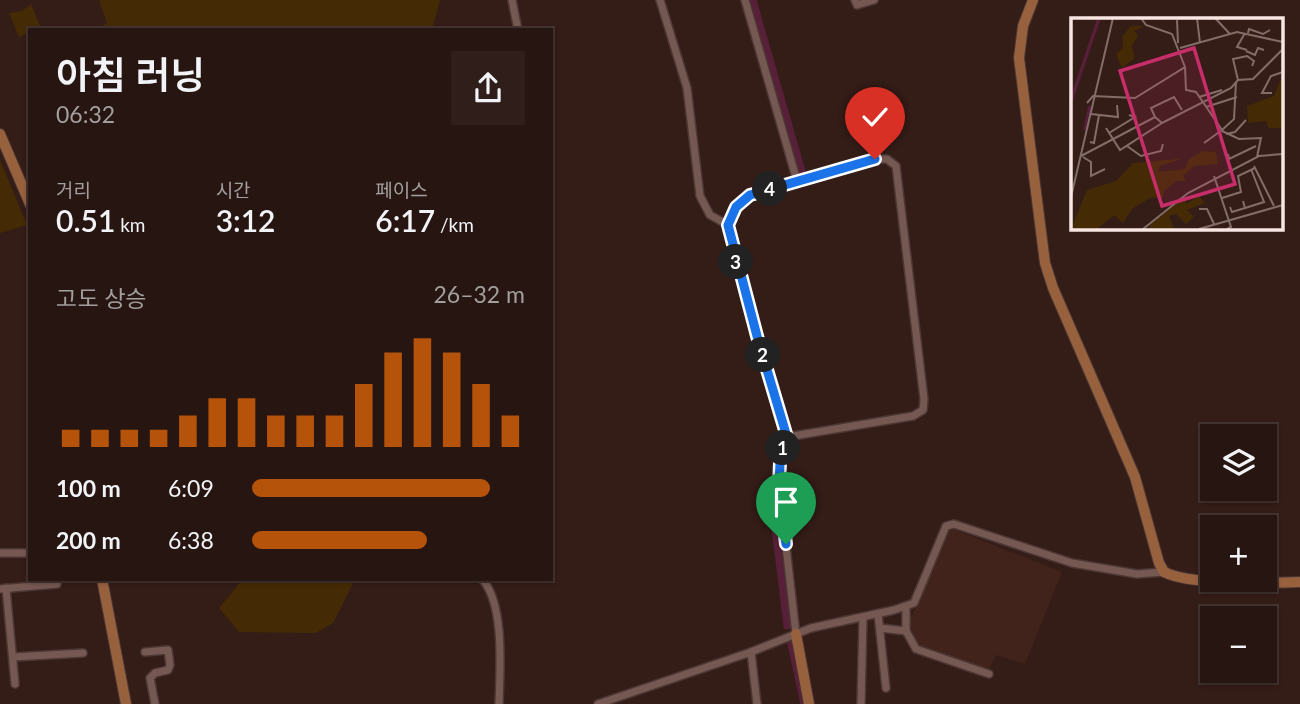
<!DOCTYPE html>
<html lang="ko">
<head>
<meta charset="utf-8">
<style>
	body { margin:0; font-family:Lato,"Noto Sans KR",sans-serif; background:#2f1e1a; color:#f1f3f6; height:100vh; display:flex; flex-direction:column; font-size:26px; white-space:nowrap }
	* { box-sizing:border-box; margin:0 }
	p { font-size:23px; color:#a49f9f }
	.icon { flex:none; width:38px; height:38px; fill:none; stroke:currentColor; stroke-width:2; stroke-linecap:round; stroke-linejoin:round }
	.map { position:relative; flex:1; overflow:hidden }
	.details { position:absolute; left:28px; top:28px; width:525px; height:553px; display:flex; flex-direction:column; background:#271511; border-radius:0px; box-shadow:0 2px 5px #0004,0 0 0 2px #433431 }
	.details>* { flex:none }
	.buttons { position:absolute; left:1200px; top:424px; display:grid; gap:14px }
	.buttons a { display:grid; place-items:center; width:77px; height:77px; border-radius:0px; background:#271511; box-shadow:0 2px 5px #0004,0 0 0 2px #433431; font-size:35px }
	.pin { position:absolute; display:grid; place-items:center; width:60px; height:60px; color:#fff; margin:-72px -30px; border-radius:50% 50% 50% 0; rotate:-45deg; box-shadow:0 0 7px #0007 }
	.pin .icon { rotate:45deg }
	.km { position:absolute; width:35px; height:35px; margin:-18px; border-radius:50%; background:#222; color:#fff; font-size:19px; line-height:35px; text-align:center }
	.round { display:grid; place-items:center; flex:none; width:74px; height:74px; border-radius:0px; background:#2f1e1a }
	.headline { display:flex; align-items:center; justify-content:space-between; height:119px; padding:0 28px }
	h1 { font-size:38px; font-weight:600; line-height:52px }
	.figures { display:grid; grid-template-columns:repeat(3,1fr); gap:10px; height:119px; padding:7px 28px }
	.figures div { display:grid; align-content:center }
	.figures b { font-size:30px; font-weight:600 }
	.figures small { font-size:19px; font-weight:400 }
	.figures p { font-size:19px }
	.chart { height:196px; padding:14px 28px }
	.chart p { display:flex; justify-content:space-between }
	.chart svg { width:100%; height:126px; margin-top:7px; stroke:#b45309; stroke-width:6 }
	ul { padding:0 28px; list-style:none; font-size:23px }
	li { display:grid; grid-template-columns:112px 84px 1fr; align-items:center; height:52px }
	li i { height:18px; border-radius:9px; background:#b45309 }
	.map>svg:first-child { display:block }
	.built { fill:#42231c }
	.green { fill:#442b05 }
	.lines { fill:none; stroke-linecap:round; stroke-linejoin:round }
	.canal { stroke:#581f39; stroke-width:7 }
	.street-casing { stroke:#4c3734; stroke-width:10 }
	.secondary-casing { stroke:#4c3734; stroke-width:12 }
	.street { stroke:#755851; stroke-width:7 }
	.secondary { stroke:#98613e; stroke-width:10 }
	.route-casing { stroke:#fff; stroke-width:14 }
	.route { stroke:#1a73e8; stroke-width:9 }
	.inset-river { fill:none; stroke:#581f39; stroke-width:3.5 }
	.inset-road { fill:none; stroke:#826d68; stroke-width:2 }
	.view { fill:#c72d68; fill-opacity:0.15; stroke:#c72d68; stroke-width:3.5 }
	.inset-edge { fill:none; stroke:#f8e6e2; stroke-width:3.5 }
</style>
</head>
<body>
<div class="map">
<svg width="1300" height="704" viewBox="0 0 1300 704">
	<rect width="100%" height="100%" fill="#341c17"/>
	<path class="built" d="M953 529 1062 572 1025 664 996 655 989 670 921 646 915 639 909 622 949 531Z"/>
	<g class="green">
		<path d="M99 0H440L432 30H96L107 23Z"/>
		<path d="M31 4 41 28 30 30V32L19 37 9 13 22 11Z"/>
		<path d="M0 160 27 225 0 233Z"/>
		<path d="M243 579H355L333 623 316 633 239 632 219 608Z"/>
	</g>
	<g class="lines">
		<g class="canal">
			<path d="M753 0 802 171"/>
			<path d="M774 520 787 626"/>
			<path d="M790 640 804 704"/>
		</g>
		<g class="street-casing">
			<g id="street">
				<path d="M512 0 518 30"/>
				<path d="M660 0 687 88 700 196 710 215 728 225"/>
				<path d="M745 0 797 181 750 195 736 207 728 225 757 336 787 437 780 463 779 485 796 634"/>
				<path d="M855 0 857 5 874 0"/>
				<path d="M787 437 913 416 923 410 924 399 896 166 887 159H875L797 181"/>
				<path d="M0 553H30"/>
				<path d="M482 579C505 604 500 670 499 704"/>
				<path d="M6 588 15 684"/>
				<path d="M0 589 57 584"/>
				<path d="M906 606V631"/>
				<path d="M878 614 886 688"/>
				<path d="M880 628 906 631 916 649 989 674"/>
				<path d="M145 652 168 650 170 665 168 670 155 673 150 678 155 704"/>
				<path d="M751 652 757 704"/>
				<path d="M13 657 83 653"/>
				<path d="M598 704 751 652 811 628 894 610 914 603 946 526 954 524 1072 563 1137 574 1164 572"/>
				<path d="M861 704 863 617"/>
			</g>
		</g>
		<g class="secondary-casing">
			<g id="secondary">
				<path d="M1033 0 1023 26 1019 58 1045 263 1053 288 1135 477 1159 563 1164 572C1188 585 1270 583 1300 582"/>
				<path d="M0 134 30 204"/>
				<path d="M102 579 126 704"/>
				<path d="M796 634 809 704"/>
			</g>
		</g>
		<use href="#street" class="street"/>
		<use href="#secondary" class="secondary"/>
	</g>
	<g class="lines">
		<g class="route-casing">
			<path id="route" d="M786 544 779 485 780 463 787 437 757 336 728 225 736 207 750 195 875 159"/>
		</g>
		<use href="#route" class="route"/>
	</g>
	<g transform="translate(1071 18)">
		<rect width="212" height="212" fill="#341c17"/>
		<path d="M73 8 63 13 67 17 61 28 64 40 51 50 45 36 52 30 51 19 60 8ZM212 56V110H198L195 103 177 105 176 88 203 78ZM132 133 145 134 147 146 123 148 112 158 115 163H106L93 173 92 179 79 180 61 191 52 205 43 197 26 211H0L16 172 45 163 62 145 106 141H110L89 148 87 154 114 151 118 141ZM114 178 115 186 128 178 134 185 116 192 123 199 115 206 105 196 98 198 103 211H80L78 208Z" fill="#442b05"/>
		<path class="inset-river" d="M0 83 28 0M14 112 19 88"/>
		<path class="inset-road" d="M126 0 129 25M144 0 159 16M106 2 107 25M174 15 166 29 176 32M177 15 178 11 192 16 199 12M109 30 166 14 212 24M175 33 184 37 187 30 193 32M114 49 115 72 125 74 151 112 133 125M167 62 162 41 176 38 183 43 181 48M201 75H191L200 58 212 54M128 79 151 72M16 85 22 78 64 80 114 49 101 16 75 7 70 0M135 89 166 79M20 96 47 99 46 87M84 99 80 90 103 79 111 92M35 110 49 132 91 105M151 112 163 101 165 64M151 113 168 121 190 120 186 139M38 115 64 99 58 97M155 116 164 114 175 102M19 124 23 125 28 97M56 128 70 138 90 133 92 126M157 136 158 141 185 128M10 138 84 99 91 105 160 70 167 62 182 61 212 31M12 139 20 144V158L34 151M183 148 203 188M143 158 160 209 156 211M0 179 42 0M151 180 170 174 167 158 184 150M159 189 161 194 174 190 172 183M174 190 193 184 180 151M128 191H136L143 206M72 211 117 175 188 138 212 136M128 211 212 187"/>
		<path class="view" d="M123 30 164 166 91 188 49 53Z"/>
		<rect width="212" height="212" class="inset-edge"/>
	</g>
</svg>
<div class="buttons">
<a><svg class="icon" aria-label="layers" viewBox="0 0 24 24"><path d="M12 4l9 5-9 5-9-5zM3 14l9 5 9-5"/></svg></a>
<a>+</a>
<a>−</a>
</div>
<div class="pin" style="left:786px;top:544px;background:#1e9e55"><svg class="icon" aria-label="arrive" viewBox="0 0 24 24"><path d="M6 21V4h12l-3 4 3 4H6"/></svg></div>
<div class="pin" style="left:875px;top:159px;background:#d93025"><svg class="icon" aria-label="check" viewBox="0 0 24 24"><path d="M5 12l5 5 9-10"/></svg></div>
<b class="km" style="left:783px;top:448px">1</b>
<b class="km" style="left:763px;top:355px">2</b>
<b class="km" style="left:736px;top:262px">3</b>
<b class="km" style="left:770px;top:189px">4</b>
<section class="details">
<div class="headline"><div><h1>아침 러닝</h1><p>06:32</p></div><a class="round"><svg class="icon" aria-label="share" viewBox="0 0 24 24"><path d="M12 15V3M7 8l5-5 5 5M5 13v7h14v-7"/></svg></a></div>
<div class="figures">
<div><p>거리</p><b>0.51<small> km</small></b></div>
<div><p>시간</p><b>3:12</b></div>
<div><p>페이스</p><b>6:17<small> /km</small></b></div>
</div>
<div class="chart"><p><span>고도 상승</span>26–32 m</p>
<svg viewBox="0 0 160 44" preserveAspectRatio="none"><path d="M5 44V38M15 44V38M25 44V38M35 44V38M45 44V33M55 44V27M65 44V27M75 44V33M85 44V33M95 44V33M105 44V22M115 44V11M125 44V6M135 44V11M145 44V22M155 44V33"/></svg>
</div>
<ul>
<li><b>100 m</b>6:09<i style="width:87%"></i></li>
<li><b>200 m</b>6:38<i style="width:64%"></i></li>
</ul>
</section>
</div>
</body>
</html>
